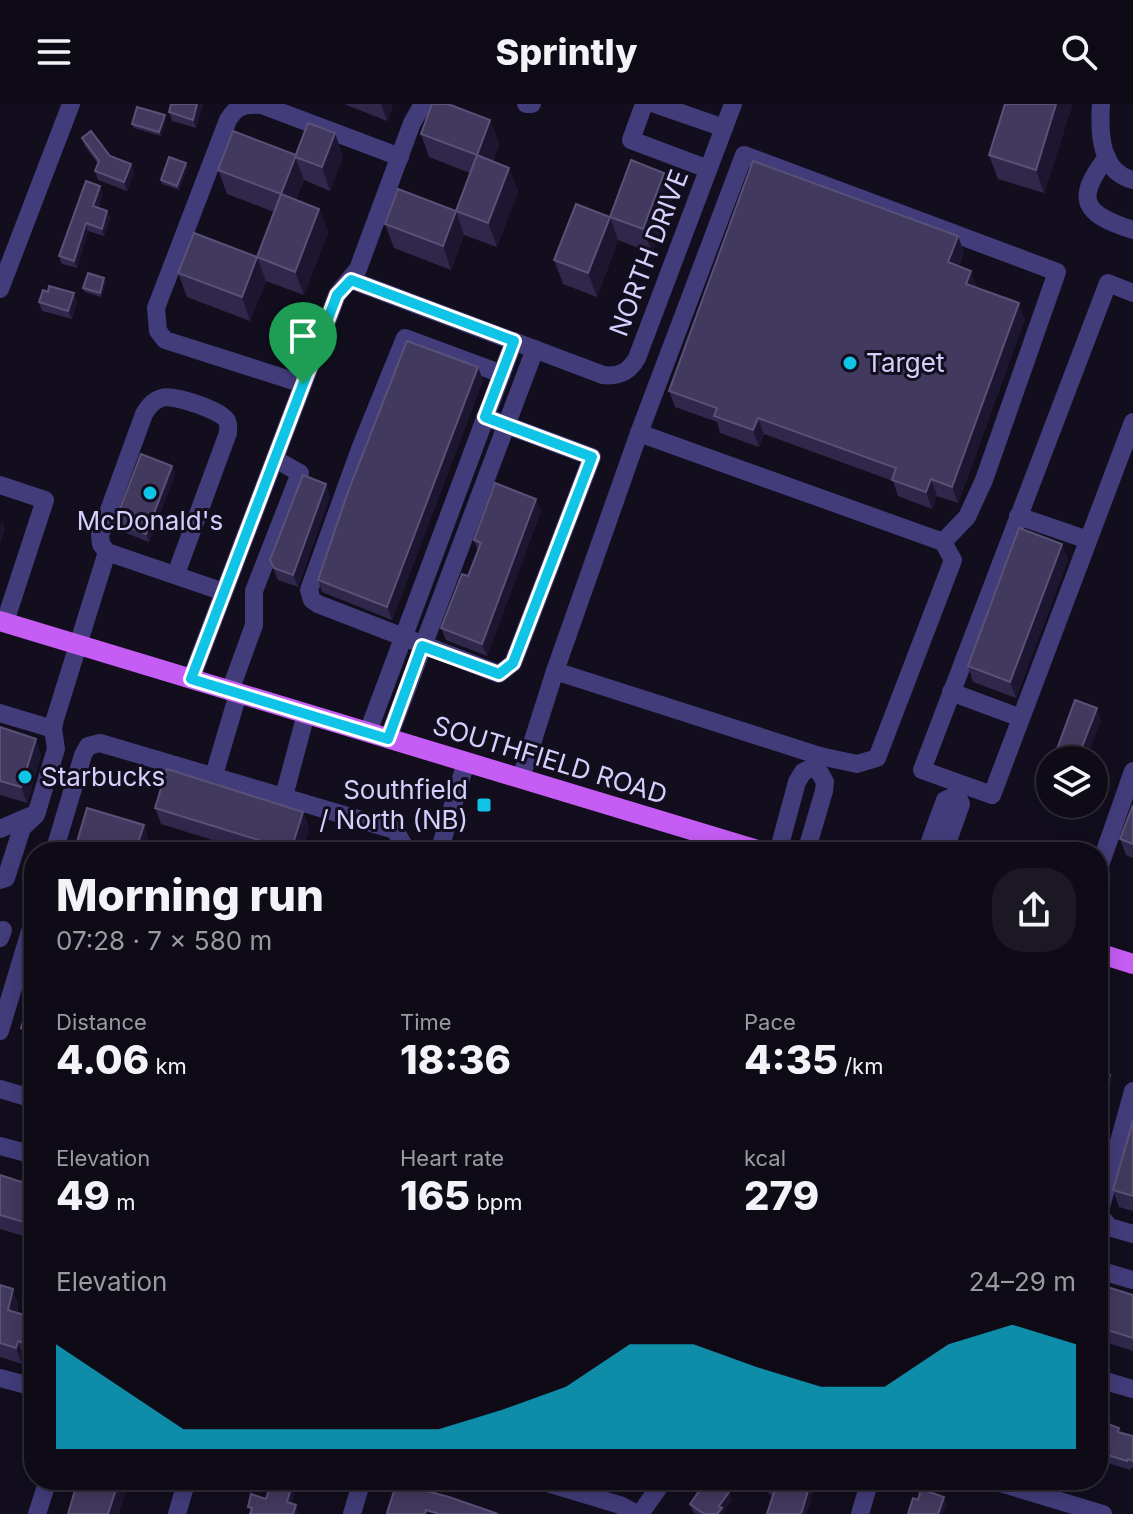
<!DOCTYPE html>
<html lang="en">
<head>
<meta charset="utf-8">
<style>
	body { margin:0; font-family:Inter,sans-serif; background:#1c1823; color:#f1f3f6; height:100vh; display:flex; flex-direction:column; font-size:30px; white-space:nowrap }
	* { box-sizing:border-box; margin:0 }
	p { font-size:26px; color:#9b9aa1 }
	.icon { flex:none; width:44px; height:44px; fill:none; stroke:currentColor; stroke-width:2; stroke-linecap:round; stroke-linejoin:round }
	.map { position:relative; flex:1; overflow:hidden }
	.drawer { position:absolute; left:24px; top:738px; width:1084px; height:648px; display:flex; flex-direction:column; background:#0e0a16; border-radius:32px; box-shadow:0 4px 20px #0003,0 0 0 2px #2e2b35 }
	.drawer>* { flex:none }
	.tools { position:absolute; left:1036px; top:642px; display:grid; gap:16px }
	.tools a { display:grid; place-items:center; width:72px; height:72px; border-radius:50%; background:#0e0a16; box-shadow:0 4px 20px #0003,0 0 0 2px #2e2b35; font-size:40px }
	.pin { position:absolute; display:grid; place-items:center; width:68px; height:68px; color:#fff; margin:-82px -34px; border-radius:50% 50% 50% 0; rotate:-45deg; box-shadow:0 0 8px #0007 }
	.pin .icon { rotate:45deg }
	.round { display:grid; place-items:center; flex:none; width:84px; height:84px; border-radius:32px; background:#1c1823 }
	.summary { display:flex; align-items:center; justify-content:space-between; height:136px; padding:0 32px }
	h1 { font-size:44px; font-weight:800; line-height:60px }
	.figures { display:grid; grid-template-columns:repeat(3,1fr); gap:12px; height:136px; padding:8px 32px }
	.figures div { display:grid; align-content:center }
	.figures b { font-size:40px; font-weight:800 }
	.figures small { font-size:22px; font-weight:400 }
	.figures p { font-size:22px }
	.chart { height:224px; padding:16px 32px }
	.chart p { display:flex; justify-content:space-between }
	.chart svg { width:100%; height:144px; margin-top:8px; fill:#0fc4e7; opacity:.7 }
	header { display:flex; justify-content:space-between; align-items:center; height:104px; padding:0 32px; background:#0e0a16; font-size:36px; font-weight:800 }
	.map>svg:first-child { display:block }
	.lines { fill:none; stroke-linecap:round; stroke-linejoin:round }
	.minor { stroke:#423c7a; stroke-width:18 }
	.major { stroke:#c55df4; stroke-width:20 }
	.wall { fill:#30284b }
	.shaded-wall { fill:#1d1631 }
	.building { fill:#42395e; stroke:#595177; stroke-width:2 }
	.route-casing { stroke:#fff; stroke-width:16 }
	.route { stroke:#0fc4e7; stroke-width:10 }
	.poi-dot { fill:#0fc4e7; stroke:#120e1e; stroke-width:3 }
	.labels { text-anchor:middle; stroke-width:6; stroke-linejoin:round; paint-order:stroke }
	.street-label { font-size:26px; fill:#d6cefc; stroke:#120e1e }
	.poi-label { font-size:26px; fill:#d6cefc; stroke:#120e1e; text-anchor:start }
</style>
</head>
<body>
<header><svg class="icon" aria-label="menu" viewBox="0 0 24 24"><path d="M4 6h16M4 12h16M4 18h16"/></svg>Sprintly<svg class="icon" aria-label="search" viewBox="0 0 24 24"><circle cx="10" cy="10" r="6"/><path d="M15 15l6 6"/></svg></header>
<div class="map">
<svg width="1133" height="1410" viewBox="0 0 1133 1410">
	<rect width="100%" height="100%" fill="#120e1e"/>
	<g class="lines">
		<g class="minor">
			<path d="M526 0H532"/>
			<path d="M644 0 631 36 708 65"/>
			<path d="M655 0 724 24"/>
			<path d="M1101 0C1099 29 1100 68 1133 76"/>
			<path d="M1107 53C1074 96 1083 110 1133 126"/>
			<path d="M351 176 603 271C619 273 629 268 637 254L733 0"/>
			<path d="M0 185 71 0"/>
			<path d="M1133 189 1108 179 922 666 992 691 1133 318"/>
			<path d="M303 280 165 236 158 227 156 204 228 16C236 2 245 0 262 1L400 53"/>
			<path d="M485 313 592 353 513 559 499 570 318 500 312 496 309 486 360 345 405 234 502 270"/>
			<path d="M639 329 744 51 1057 168 984 376 967 413 943 438"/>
			<path d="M0 381 45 396 5 518"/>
			<path d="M1018 412 1088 436"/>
			<path d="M176 470 228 329C228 325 229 321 227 317 221 306 173 290 162 294 153 296 148 303 144 310L100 431 101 440 107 448 224 488"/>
			<path d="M555 567 820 652"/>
			<path d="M191 575 337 191 358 165 412 19 423 0"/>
			<path d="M230 587 254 521V487L300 369 275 355"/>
			<path d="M951 588 1021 614"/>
			<path d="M0 609 53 625"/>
			<path d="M368 628 514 237"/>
			<path d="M388 635 535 245"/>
			<path d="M214 671 238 590"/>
			<path d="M521 674 555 567 639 329 943 438 953 456 877 654 857 660 820 652 816 662 803 668 797 678 778 748"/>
			<path d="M284 692 306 610"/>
			<path d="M0 725 30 712"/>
			<path d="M54 748 83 651 88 642 100 639 395 726 403 740 400 748"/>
			<path d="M439 748 466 658"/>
			<path d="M806 748 824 687 825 678 816 662"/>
			<path d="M926 748 945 696 957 691"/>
			<path d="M944 748 961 700 957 691 960 680"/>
			<path d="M1098 767 1133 667"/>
			<path d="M0 776 6 774 22 724 36 711 56 645 53 625 55 615 107 448"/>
			<path d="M0 834 3 826"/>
			<path d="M0 927 34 814"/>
			<path d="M0 985 34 995"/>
			<path d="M1133 987 1099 1110 1109 1123 1133 1130"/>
			<path d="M0 1042 34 1051"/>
			<path d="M1098 1166 1133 1176"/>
			<path d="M0 1274 34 1283"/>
			<path d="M1098 1275 1133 1285"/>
			<path d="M537 1376 620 1401 637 1410"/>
			<path d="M990 1376 1103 1410"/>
			<path d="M37 1410 48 1376"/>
			<path d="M177 1410 187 1376"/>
			<path d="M352 1410 362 1376"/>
			<path d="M640 1410 664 1376"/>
			<path d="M860 1410 870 1376"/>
		</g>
		<g class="major">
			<path d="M0 517 764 748"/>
			<path d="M1098 849 1133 860"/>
		</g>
	</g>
	<g class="wall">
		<path d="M171 0H203L196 24 172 17 169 8Z"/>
		<path d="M344 0H393L387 17Z"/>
		<path d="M1005 0H1071L1072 2 1044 89 998 75 989 51Z"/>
		<path d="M166 15 161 32 134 24 132 20Z"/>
		<path d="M490 16 499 40 493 57 509 64 518 87 497 143 464 131 451 166 394 144 385 120 456 107 470 69 429 53 421 30Z"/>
		<path d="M82 34 110 52 131 60 134 68 127 87 98 76 95 67 98 60 85 42Z"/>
		<path d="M296 51 343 52 330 87 304 76 296 96 319 105 328 128 304 191 266 177 250 217 187 193 178 169 257 153 274 108 227 90 218 66Z"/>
		<path d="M186 59 188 63 179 86 162 80 161 76Z"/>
		<path d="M664 69 673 92 652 149 618 136 597 193 563 180 554 156Z"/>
		<path d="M103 90 98 104 110 114 104 132 88 127 77 164 62 160 59 152Z"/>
		<path d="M964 148 959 162 977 184 1025 215 958 399 937 392 932 405 898 392 893 377 764 330 759 343 720 329 717 318 675 303 669 287Z"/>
		<path d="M104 174 106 178 101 193 85 188 83 184Z"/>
		<path d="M39 198H77L72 215 42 207Z"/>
		<path d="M483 276 392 516 322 488 318 476Z"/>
		<path d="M172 362 175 370 149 438 118 426 115 418Z"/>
		<path d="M330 392 298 483 278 476 270 456Z"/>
		<path d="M536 395 541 407 487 552 446 536 441 524 468 472 478 447 474 436Z"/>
		<path d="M1062 440 1068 456 1016 594 973 578 968 562Z"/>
		<path d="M0 623 41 651 27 699 0 691Z"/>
		<path d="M1050 663V699L1042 696 1037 684Z"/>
		<path d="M1094 679 1101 696 1094 694Z"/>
		<path d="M1052 700H1069L1067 705Z"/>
		<path d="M1133 701V754L1126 751 1120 735Z"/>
		<path d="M155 704 303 708 309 724 302 748H251L161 720Z"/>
		<path d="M144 721 149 738 146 748H78L76 741Z"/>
		<path d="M34 888V943L27 941 21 924Z"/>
		<path d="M1133 1017V1107L1119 1103 1113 1086Z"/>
		<path d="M0 1071 34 1082V1135L0 1125Z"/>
		<path d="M1098 1180 1133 1191V1247L1098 1236Z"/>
		<path d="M0 1181 13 1185 18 1201 17 1209 34 1214V1256L24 1253 22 1260 0 1253Z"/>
		<path d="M1098 1316 1121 1329 1133 1332V1364H1131L1130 1366 1099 1356Z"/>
		<path d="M811 1377 814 1386 773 1392 769 1390 766 1382Z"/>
		<path d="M729 1388 732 1396 723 1408 724 1410H696L693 1408 690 1400Z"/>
	</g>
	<g class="shaded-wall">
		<path d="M197 0H203L196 24 193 16Z"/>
		<path d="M381 0H393L387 17Z"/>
		<path d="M1056 0H1071L1072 2 1044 89 1036 66Z"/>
		<path d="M165 11 166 15 161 32 159 28Z"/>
		<path d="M490 16 499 40 486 75 477 51Z"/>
		<path d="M335 29 343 52 330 87 322 63Z"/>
		<path d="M295 53 304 76 290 114 281 90Z"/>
		<path d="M186 59 188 63 179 86 177 82Z"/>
		<path d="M131 60 134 68 127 87 124 78Z"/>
		<path d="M509 64 518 87 497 143 488 119Z"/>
		<path d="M664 69 673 92 652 149 643 125Z"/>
		<path d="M100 82 103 90 96 110 93 102Z"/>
		<path d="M319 105 328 128 304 191 295 168Z"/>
		<path d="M107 107 110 114 104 132 102 125Z"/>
		<path d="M456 107 464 131 451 166 443 142Z"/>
		<path d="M610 113 618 136 597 193 588 169Z"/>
		<path d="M86 119 88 127 77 164 74 157Z"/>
		<path d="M958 132 964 148 954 174 948 158Z"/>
		<path d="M257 153 266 177 250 217 242 193Z"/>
		<path d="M971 167 977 183 972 196 966 180Z"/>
		<path d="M104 174 106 178 101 193 100 189Z"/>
		<path d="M74 189 77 198 72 215 68 207Z"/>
		<path d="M1019 199 1025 215 958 399 952 383Z"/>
		<path d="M478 263 483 276 392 516 387 503Z"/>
		<path d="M758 314 764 330 759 343 753 326Z"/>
		<path d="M172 362 175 370 149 438 146 430Z"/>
		<path d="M931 375 937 392 932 405 926 388Z"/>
		<path d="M326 380 330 392 298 483 293 471Z"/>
		<path d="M536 395 541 407 487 552 482 540Z"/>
		<path d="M2 417 5 425 0 440V422Z"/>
		<path d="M1062 440 1068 456 1016 594 1010 578Z"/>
		<path d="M1097 604 1101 617 1086 656H1083L1080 648Z"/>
		<path d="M36 635 41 651 27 699 21 683Z"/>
		<path d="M303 708 309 724 302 748H292L291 746Z"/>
		<path d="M144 721 149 738 146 748H135Z"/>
		<path d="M1110 971 1112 975 1098 1021V1011Z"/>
		<path d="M13 1185 18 1201 14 1222 8 1206Z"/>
		<path d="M18 1237 24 1253 22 1260 16 1244Z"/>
		<path d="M119 1376H130L119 1410H108Z"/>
		<path d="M811 1377 814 1386 807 1410H801Z"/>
		<path d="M292 1381 295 1389 290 1406 287 1398Z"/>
		<path d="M729 1388 732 1396 723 1408 724 1410H717L719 1402Z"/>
		<path d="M944 1393 947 1401 943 1410H938Z"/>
		<path d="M296 1401 299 1409V1410H293Z"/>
	</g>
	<g class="building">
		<path d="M171 0H197L193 16 169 8Z"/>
		<path d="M432 0H448L490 16 477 51 421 30Z"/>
		<path d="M1005 0H1056L1036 66 989 51Z"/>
		<path d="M137 3 165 11 159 28 132 20Z"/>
		<path d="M308 19 335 29 322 63 295 53Z"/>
		<path d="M91 27 110 52 131 60 124 78 95 67 99 57 82 34Z"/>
		<path d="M233 27 296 51 281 90 218 66Z"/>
		<path d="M477 51 509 64 488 119 456 107Z"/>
		<path d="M169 53 186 59 177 82 161 76Z"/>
		<path d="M631 56 664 69 643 125 610 113Z"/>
		<path d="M753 57 958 132 948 158 971 167 966 180 1019 199 952 383 931 375 926 388 892 376 896 364 758 314 753 326 714 312 717 304 669 287Z"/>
		<path d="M86 77 100 82 93 102 107 107 102 125 86 119 74 157 59 152Z"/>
		<path d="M398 85 456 107 443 142 385 120Z"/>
		<path d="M281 90 319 105 295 168 257 153Z"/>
		<path d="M576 100 610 113 588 169 554 156Z"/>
		<path d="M194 129 257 153 242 193 178 169Z"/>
		<path d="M88 169 104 174 100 189 83 184Z"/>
		<path d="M49 182 74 189 68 207 39 198 43 186 48 188Z"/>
		<path d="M407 237 478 263 387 503 318 476 348 388Z"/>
		<path d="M141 350 172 362 146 430 115 418Z"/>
		<path d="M303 371 326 380 293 471 274 464 270 456Z"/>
		<path d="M495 379 536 395 482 540 441 524 462 470 468 472 481 439 474 436Z"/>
		<path d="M1019 424 1062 440 1010 578 968 562Z"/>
		<path d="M1075 596 1097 604 1080 648 1084 656H1053Z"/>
		<path d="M0 623 36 635 21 683 0 677Z"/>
		<path d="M1050 663V688L1037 684 1045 664 1049 665Z"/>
		<path d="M167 665 303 708 291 746 155 704Z"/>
		<path d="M1133 701V740L1120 735Z"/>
		<path d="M87 704 144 721 135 748H98L76 741Z"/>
		<path d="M305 745 316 748H304Z"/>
		<path d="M33 887 34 888V928L21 924Z"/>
		<path d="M1098 967 1110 971 1098 1011Z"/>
		<path d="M1133 1017V1092L1113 1086Z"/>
		<path d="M0 1071 34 1082V1121L0 1111Z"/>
		<path d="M1098 1180 1133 1191V1234L1098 1223Z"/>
		<path d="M0 1181 13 1185 8 1206 34 1214V1242L18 1237 16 1244 0 1239Z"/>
		<path d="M1098 1316 1119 1324 1118 1328 1133 1332V1357L1128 1355 1127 1357 1098 1348Z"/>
		<path d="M78 1376H119L108 1410H68Z"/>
		<path d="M272 1376H287L286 1379 292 1381 287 1398 296 1401 293 1410H250L252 1404 248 1403 251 1390 266 1395Z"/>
		<path d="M707 1376H712L729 1388 719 1402 722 1404 717 1410H704L690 1400Z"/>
		<path d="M768 1376H806L811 1377 801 1410H767L775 1385 766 1382Z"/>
		<path d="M396 1381 405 1384V1381L449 1393 498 1410H439L426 1406 425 1410H389L387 1409Z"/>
		<path d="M921 1385 944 1393 938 1410H908L913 1394 918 1396Z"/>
	</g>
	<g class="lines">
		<g class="route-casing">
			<path id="route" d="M351 176 514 237 485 313 592 353 513 559 499 570 422 542 388 635 191 575 337 191Z"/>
		</g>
		<use href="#route" class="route"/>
	</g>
	<g class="poi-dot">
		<circle cx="850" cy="259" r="8"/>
		<circle cx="150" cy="389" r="8"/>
		<circle cx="25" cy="673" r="8"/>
		<rect x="476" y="693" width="16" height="16" rx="4"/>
	</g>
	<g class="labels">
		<g class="street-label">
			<text transform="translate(649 149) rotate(-69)" y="9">NORTH DRIVE</text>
			<text transform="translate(550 656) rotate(17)" y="9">SOUTHFIELD ROAD</text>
		</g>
		<g class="poi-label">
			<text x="866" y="268">Target</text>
			<text x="150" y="426" text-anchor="middle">McDonald's</text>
			<text x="41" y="682">Starbucks</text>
			<text x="468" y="695" text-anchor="end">Southfield<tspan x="468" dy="30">/ North (NB)</tspan></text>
		</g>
	</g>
</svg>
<div class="tools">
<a><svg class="icon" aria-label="layers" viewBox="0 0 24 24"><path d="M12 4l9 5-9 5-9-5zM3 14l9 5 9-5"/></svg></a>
</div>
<div class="pin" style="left:303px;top:280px;background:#1e9e55"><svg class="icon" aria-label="arrive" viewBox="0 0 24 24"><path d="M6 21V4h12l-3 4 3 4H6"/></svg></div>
<section class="drawer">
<div class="summary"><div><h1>Morning run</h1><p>07:28 · 7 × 580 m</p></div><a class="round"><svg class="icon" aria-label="share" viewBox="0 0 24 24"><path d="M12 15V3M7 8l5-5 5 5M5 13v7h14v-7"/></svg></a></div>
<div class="figures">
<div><p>Distance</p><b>4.06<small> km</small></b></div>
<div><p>Time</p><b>18:36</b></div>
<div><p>Pace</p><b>4:35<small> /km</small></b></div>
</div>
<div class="figures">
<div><p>Elevation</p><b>49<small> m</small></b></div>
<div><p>Heart rate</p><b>165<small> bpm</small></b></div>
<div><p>kcal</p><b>279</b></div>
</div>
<div class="chart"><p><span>Elevation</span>24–29 m</p>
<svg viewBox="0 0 160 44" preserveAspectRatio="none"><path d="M0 44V12L10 25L20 38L30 38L40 38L50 38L60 38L70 32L80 25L90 12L100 12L110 19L120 25L130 25L140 12L150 6L160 12V44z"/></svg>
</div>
</section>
</div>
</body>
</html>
